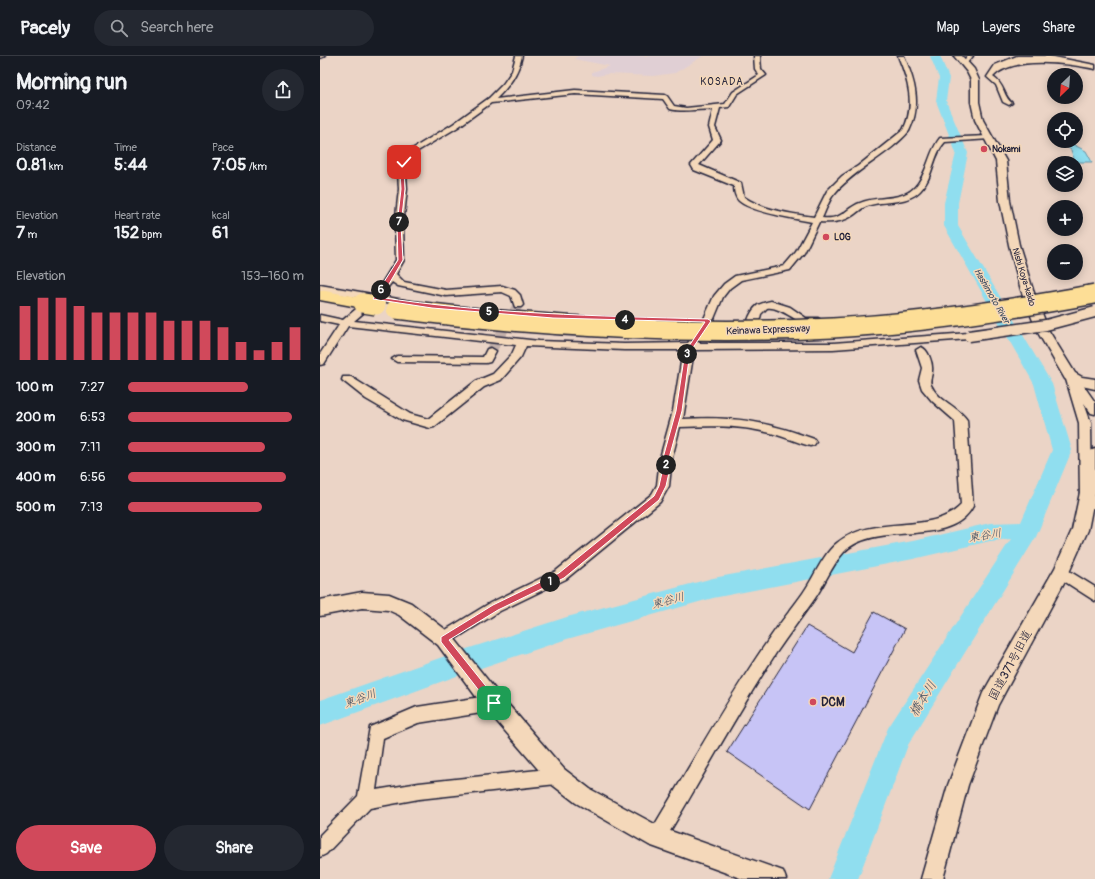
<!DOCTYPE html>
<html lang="en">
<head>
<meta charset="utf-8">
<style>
	body { margin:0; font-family:Pangolin,"Klee One",sans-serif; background:#242831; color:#f1f3f6; height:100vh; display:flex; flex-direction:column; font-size:15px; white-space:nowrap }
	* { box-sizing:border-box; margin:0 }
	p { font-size:13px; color:#9ea1a6 }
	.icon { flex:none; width:22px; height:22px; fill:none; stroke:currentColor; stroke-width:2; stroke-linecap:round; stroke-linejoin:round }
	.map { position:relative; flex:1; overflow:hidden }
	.panel { display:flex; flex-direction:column; background:#171b24; width:320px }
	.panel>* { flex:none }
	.needle { width:26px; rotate:205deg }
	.controls { position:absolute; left:727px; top:12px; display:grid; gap:8px }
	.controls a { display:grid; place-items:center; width:36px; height:36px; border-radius:50%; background:#171b24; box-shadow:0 2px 10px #0003; font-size:20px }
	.pin { position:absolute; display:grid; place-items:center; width:34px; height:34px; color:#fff; margin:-17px; border-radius:8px; box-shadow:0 2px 6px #0006 }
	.km { position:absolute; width:20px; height:20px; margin:-10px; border-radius:50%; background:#222; color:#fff; font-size:11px; line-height:20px; text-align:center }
	.round { display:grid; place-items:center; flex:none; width:42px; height:42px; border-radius:21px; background:#242831 }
	.overview { display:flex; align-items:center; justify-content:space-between; height:68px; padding:0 16px }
	h1 { font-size:22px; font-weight:700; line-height:30px }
	.metrics { display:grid; grid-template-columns:repeat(3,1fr); gap:6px; height:68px; padding:4px 16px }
	.metrics div { display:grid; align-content:center }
	.metrics b { font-size:17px; font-weight:700 }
	.metrics small { font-size:11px; font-weight:400 }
	.metrics p { font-size:11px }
	.chart { height:112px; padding:8px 16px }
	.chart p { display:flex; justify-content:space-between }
	.chart svg { width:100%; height:72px; margin-top:4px; stroke:#d1495b; stroke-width:6 }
	.cta { display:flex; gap:8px; margin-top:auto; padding:8px 16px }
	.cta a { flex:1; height:46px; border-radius:24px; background:#d1495b; color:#fff; font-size:16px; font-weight:700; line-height:46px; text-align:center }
	.cta a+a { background:#242831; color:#f1f3f6 }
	ul { padding:0 16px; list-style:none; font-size:13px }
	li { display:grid; grid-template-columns:64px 48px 1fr; align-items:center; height:30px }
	li i { height:10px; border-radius:5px; background:#d1495b }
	header { display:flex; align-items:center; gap:24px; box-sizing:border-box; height:56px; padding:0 20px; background:#171b24; border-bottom:1px solid #363941 }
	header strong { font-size:19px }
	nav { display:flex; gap:22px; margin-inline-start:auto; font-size:14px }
	.search { width:280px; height:36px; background:#242831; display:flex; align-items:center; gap:10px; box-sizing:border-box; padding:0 14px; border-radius:22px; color:#9ea1a6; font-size:15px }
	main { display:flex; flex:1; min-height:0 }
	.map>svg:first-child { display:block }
	.built { fill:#e0cfd4 }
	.water { fill:#90deef; stroke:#6493a7 }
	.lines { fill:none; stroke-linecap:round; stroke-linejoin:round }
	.river { fill:#90deef; fill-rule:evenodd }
	.building { fill:#c7c4f6; stroke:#22223b }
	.minor-tunnel { stroke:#c3b0aa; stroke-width:10; stroke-dasharray:10 5; stroke-linecap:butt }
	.minor-casing { stroke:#22223b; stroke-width:3 }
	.tertiary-casing { stroke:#22223b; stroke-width:3 }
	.motorway-casing { stroke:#22223b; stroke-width:3 }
	.minor { fill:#f4d8ba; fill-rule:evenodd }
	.tertiary { fill:#f4d8ba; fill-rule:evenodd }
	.motorway { fill:#fdde96; fill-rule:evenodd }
	.minor-bridge-casing { stroke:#22223b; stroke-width:13; stroke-linecap:butt }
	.motorway-bridge-casing { stroke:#22223b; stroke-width:22; stroke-linecap:butt }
	.minor-bridge { stroke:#f4d8ba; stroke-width:10 }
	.motorway-bridge { stroke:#fdde96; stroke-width:19 }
	.route { fill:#d1495b; stroke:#fff }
	.poi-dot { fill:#d1495b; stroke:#f4d8ba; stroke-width:1.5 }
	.labels { text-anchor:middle; stroke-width:3; stroke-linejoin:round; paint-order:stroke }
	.far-poi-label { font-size:9px; font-weight:bold; fill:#22223b; stroke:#f4d8ba; text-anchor:start }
	.far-street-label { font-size:9px; fill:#22223b; stroke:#f4d8ba }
	.far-water-label { font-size:9px; font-style:italic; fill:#38485f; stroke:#f4d8ba }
	.far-quarter-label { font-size:10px; letter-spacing:1px; fill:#22223b; stroke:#f4d8ba }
	.street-label { font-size:10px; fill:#22223b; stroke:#f4d8ba }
	.water-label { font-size:11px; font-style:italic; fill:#38485f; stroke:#f4d8ba }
	.near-street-label { font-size:12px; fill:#22223b; stroke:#f4d8ba }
	.near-poi-label { font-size:12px; font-weight:bold; fill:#22223b; stroke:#f4d8ba; text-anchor:start }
	.near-water-label { font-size:13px; font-style:italic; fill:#38485f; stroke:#f4d8ba }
</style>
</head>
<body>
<header>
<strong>Pacely</strong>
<div class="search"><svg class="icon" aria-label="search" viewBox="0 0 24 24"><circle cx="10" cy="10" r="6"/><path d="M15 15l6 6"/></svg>Search here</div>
<nav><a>Map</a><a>Layers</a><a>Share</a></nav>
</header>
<main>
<section class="panel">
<div class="overview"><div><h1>Morning run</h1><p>09:42</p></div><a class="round"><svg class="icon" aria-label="share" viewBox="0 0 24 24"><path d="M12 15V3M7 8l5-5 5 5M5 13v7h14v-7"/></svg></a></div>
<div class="metrics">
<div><p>Distance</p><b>0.81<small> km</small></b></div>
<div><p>Time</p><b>5:44</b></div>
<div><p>Pace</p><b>7:05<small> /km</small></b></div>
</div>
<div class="metrics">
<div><p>Elevation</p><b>7<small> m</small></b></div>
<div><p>Heart rate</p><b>152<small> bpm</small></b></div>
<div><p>kcal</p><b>61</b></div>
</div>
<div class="chart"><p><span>Elevation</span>153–160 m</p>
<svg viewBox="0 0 160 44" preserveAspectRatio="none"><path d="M5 44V11M15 44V6M25 44V6M35 44V11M45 44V15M55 44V15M65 44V15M75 44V15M85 44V20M95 44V20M105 44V20M115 44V24M125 44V33M135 44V38M145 44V33M155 44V24"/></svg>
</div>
<ul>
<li><b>100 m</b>7:27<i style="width:68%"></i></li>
<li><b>200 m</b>6:53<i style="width:93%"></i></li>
<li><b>300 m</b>7:11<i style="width:78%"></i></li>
<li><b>400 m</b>6:56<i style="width:90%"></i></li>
<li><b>500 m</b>7:13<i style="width:76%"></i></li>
</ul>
<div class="cta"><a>Save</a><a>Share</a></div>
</section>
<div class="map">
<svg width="775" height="823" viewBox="0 0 775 823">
	<rect width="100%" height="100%" fill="#ebd4c6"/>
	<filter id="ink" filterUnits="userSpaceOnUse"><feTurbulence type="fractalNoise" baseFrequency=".025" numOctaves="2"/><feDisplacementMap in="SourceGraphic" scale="8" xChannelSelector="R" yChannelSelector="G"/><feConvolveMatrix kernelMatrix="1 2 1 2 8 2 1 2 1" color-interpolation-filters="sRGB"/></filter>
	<g filter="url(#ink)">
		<path class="built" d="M258 0H383L355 17 333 20 288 18 277 20 272 19V16L290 10 254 3Z"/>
		<path class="water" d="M750 87 766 95 772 106H755L751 94 743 88Z"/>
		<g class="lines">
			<path class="river" d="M610 0H620L629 22 626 45 648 97 638 147V170L732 328 752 394 716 481 588 689 538 823H508L568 672 691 483 670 485 593 503 393 542 247 583 134 621 0 670V644L134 597 247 561 393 522 593 485 670 467 701 466 732 394 714 328 624 170V147L636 97 616 45 619 22Z"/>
		</g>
		<path class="building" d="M554 556 585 573 490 753 407 696 487 570 532 596Z"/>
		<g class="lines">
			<path class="minor-tunnel" d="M171 295 198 249"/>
			<g class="minor-casing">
				<g id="minor">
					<path d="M196 0H202C198 18 189 30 176 43L255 34 345 39 347 40 354 50 366 52 405 48 413 36 439 19 435 13 434 0H440L441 13 446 19 417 38 409 51 400 52 395 71 401 84 379 109 421 127 424 141C443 154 471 158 494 161L507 135 522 120 538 110 583 74C596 49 588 24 578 0H584C595 25 602 49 589 75 569 99 535 113 515 137 509 143 506 154 502 162 524 164 524 153 540 147 558 139 581 146 595 131 608 117 608 97 620 82L668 80 670 81V83L625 86C612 100 614 121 600 135 586 149 564 144 547 150 541 152 537 157 532 160 523 166 510 167 499 166L484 197 470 214 421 224 410 232 403 241 393 265 378 287H513L649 277 654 280 649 283 513 293 374 294 363 363C413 360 446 365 494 383L496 386 494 389 490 390C475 386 461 379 446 376 418 369 389 370 360 371L352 402 349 430 340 446 246 523 180 555 124 590 119 588 117 583 119 578 170 547 236 515 332 438 337 429 340 402 353 355 363 294H304L206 290 201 301 181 324 164 331 114 371 110 372 82 364 46 343 22 324 23 321H31L90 358 108 363 156 325 173 318 192 298 196 289 28 270 4 308 0 309V298L19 269 0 265V259L23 264 48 243 0 235V229L52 238 62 227 76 204 75 169 79 133 78 116 84 98 133 68 169 42 183 28 192 15ZM255 38 343 43 350 53C365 57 378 52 393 54L389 71 393 84 371 109 374 114 414 130C414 135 415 141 419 145 431 156 475 163 492 166L476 196 464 210 415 220 404 228 394 240 383 265 368 287 304 288 219 285 34 265 57 245 90 249V245L61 240 72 226 78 230 126 240 182 236 191 240 195 251H201L203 249 200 239 195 234 182 230 126 234 84 226 76 218 84 204 83 169 87 133 86 116 91 99 138 71 171 47Z"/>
					<path d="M647 0H653L646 8H642Z"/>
					<path d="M697 0H729L775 9V13C746 7 692 0 673 21 686 30 682 39 692 47L689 49 683 46 676 29 667 21 675 9Z"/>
					<path d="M451 245 470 251 486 262H498L503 265C489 281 464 249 447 252L441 258 435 282H427C423 273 430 255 438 249 442 247 446 246 451 245Z"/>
					<path d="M601 291C608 293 613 307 612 315 612 321 609 323 611 329 618 345 638 350 647 364L653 450C630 494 557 463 524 496 511 510 504 530 493 545 481 562 468 579 456 597 416 659 381 724 343 787L337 790 331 787 328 781 331 775C369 712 405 647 447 586 458 569 471 554 483 537 494 522 502 499 517 487 553 457 612 480 641 449L635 365 612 345 602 333 599 324 602 312 596 294Z"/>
					<path d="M171 292 176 295 170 306 166 307 77 306 72 303 77 300 163 301 167 293Z"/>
					<path d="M750 316 754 317 757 325 761 326 775 346V358L771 357 764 347 771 367 772 441 775 442V453L762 448 760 444 759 367 745 320Z"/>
					<path d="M741 510 775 531V545L736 520 734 516 736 512Z"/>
					<path d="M174 639 179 642 182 647 179 652 174 655 98 667 63 682 56 734 99 727 237 712 243 714 245 720 243 726 237 728 99 743 50 752 6 798 0 801V779L38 740 50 671 97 651Z"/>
				</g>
			</g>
			<g class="tertiary-casing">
				<g id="tertiary">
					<path d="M0 0H5L0 2Z"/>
					<path d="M634 0H642L654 13 659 24V46L663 64 686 105 690 145 699 189 713 234 729 275 755 317 762 321 775 323V333L753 328 745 323 717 275 701 234 689 189 680 145 676 105 655 64 651 46V24L647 16Z"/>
					<path d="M775 393V438L768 474 747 521 678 649 648 729 623 823H601L628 729 663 637 735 512 752 474 768 399 770 395Z"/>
					<path d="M42 536 69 538 91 547 130 577 174 632 244 713 270 733 342 772 463 815 466 823H423L329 789 256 747 230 727 160 646 118 589 79 559 68 554 42 552 0 560V544Z"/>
				</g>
			</g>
			<g class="motorway-casing">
				<path id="motorway" d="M0 234 49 243 52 247 49 251 43 252 0 244Z"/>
			</g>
			<use href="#minor" class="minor"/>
			<use href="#tertiary" class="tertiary"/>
			<use href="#motorway" class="motorway"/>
			<g class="minor-bridge-casing">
				<path id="minor-bridge" d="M649 280 726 269 775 256"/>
			</g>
			<g class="motorway-bridge-casing">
				<g id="motorway-bridge">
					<path d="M43 247 56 249"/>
					<path d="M76 253C221 271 366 279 513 272 601 267 688 254 775 238"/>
				</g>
			</g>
			<use href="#minor-bridge" class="minor-bridge"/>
			<use href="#motorway-bridge" class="motorway-bridge"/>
		</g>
	</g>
	<path class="route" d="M84 105 86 106 84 116 85 133 81 169 83 204 69 228 58 241C168 258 278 260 388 263L391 265 370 296 362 355 349 402 350 412 346 430 339 444 244 522 178 554 129 584 177 644 178 647 174 651 171 650 121 586V581L173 549 239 517 334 440 339 430 343 412V402L356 355 365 296 385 266 233 262 112 252 53 243 78 204 77 169 81 133 80 116 82 106Z"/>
	<g class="poi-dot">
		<circle cx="664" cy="93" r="4"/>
		<circle cx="506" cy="181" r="4"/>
		<circle cx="493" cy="646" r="4"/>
	</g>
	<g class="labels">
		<g class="far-poi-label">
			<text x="672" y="96">Nokami</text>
			<text x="514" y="184">LOG</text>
		</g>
		<g class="far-street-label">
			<text transform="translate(704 221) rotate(73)" y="3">Nishi Koya-kaido</text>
		</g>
		<g class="far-water-label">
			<text transform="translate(672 240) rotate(60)" y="3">Hashimoto River</text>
		</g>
		<g class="far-quarter-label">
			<text x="402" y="29">KOSADA</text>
		</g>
		<g class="street-label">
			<text transform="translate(448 273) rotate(-2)" y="4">Keinawa Expressway</text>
		</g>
		<g class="water-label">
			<text transform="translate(665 479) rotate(-9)" y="4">東谷川</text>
			<text transform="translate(348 544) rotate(-15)" y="4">東谷川</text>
			<text transform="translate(40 642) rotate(-20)" y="4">東谷川</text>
		</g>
		<g class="near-street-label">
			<text transform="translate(690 609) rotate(-62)" y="4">国道371号旧道</text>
		</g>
		<g class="near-poi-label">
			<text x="501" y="650">DCM</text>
		</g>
		<g class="near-water-label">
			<text transform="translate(602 642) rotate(-58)" y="5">橋本川</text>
		</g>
	</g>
</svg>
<div class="controls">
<a><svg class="needle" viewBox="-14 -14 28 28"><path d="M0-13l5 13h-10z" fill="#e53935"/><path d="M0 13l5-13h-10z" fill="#9ea1a6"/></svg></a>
<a><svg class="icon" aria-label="locate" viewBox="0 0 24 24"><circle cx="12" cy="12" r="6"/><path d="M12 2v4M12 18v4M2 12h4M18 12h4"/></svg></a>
<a><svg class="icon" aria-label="layers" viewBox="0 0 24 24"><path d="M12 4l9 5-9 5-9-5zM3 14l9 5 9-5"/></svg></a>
<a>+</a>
<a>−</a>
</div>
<div class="pin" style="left:174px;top:647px;background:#1e9e55"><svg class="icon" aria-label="arrive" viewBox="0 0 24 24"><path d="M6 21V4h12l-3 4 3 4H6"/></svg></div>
<div class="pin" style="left:84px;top:106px;background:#d93025"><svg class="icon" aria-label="check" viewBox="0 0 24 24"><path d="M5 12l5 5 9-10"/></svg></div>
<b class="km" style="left:230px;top:526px">1</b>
<b class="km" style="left:346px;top:409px">2</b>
<b class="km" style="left:367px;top:298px">3</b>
<b class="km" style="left:305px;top:264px">4</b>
<b class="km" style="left:169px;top:256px">5</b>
<b class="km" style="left:61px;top:234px">6</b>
<b class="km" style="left:79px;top:166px">7</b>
</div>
</main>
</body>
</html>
